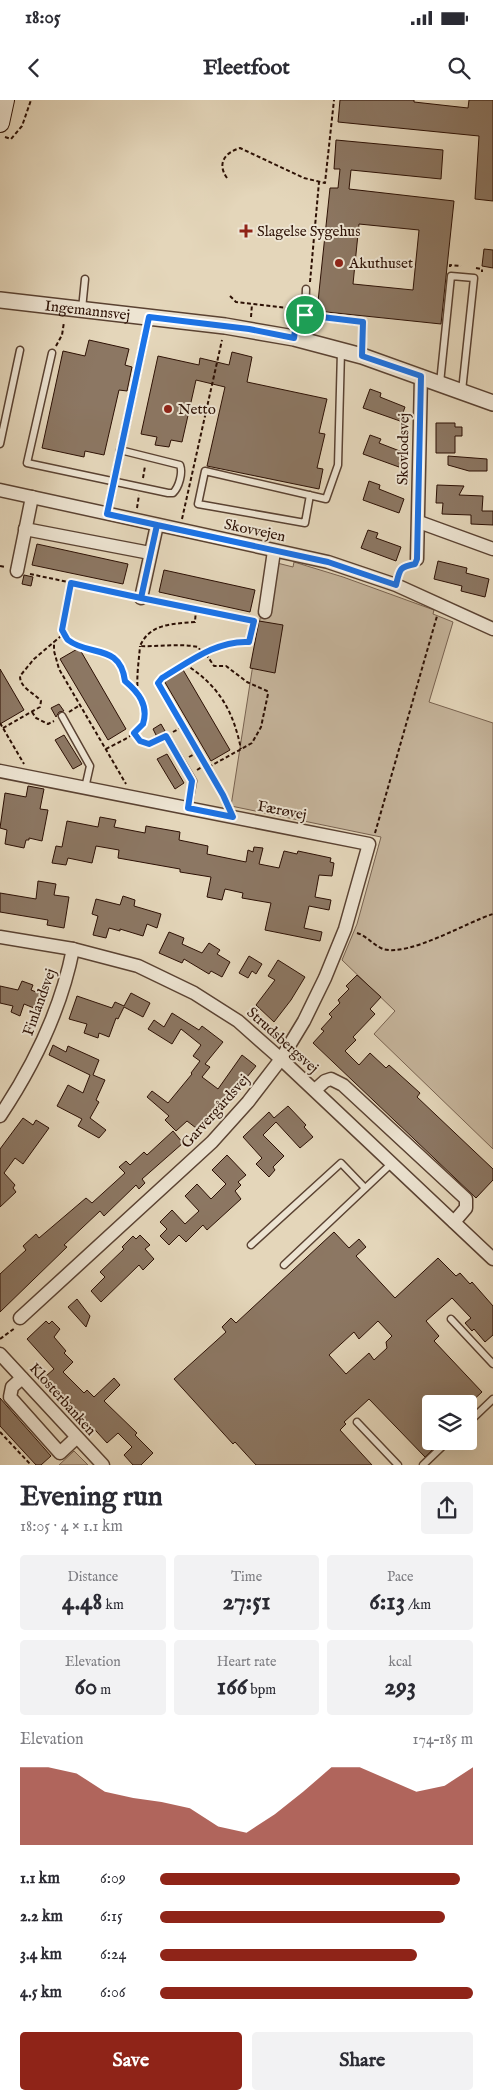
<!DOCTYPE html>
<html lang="en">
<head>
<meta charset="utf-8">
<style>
	body { margin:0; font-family:"IM FELL English",serif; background:#f2f2f3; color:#2b2b33; height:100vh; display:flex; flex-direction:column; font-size:19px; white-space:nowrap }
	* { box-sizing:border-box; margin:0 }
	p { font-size:16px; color:#7c7c81 }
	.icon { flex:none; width:28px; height:28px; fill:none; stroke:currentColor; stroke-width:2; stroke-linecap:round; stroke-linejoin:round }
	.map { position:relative; height:1365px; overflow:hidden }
	.drawer { display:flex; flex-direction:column; background:#fff; flex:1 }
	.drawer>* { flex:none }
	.tools { position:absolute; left:422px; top:1295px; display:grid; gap:10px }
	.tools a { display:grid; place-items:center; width:55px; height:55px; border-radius:5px; background:#fff; box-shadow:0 5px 20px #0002; font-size:25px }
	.pin { position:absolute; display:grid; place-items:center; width:42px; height:42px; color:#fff; margin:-21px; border:2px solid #fff; border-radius:50%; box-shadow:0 1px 5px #0007 }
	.round { display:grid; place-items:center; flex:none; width:52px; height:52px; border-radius:5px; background:#f2f2f3 }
	.headline { display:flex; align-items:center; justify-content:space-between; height:85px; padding:0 20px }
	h1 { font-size:28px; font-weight:700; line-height:38px }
	.figures { display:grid; grid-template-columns:repeat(3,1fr); gap:8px; height:85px; padding:5px 20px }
	.figures div { display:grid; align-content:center; border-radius:5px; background:#f2f2f3; text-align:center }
	.figures b { font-size:25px; font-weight:700 }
	.figures small { font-size:14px; font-weight:400 }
	.figures p { font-size:14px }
	.chart { height:140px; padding:10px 20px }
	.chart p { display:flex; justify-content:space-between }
	.chart svg { width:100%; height:90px; margin-top:5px; fill:#8f2418; opacity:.7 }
	.cta { display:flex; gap:10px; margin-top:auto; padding:10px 20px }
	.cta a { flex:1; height:58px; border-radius:5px; background:#8f2418; color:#fff; font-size:20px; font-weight:700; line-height:58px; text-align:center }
	.cta a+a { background:#f2f2f3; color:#2b2b33 }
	ul { padding:0 20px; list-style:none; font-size:16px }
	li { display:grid; grid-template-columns:80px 60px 1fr; align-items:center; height:38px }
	li i { height:12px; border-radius:6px; background:#8f2418 }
	.status { display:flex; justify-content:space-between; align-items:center; height:35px; padding:0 25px; background:#fff; direction:ltr }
	.status svg { height:14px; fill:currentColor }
	header { display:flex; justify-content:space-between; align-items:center; height:65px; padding:0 20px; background:#fff; font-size:22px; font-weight:700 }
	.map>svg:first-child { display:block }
	.green { fill:#c5b49b; stroke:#786250 }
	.building { fill:#8c7763; stroke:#2c1004; fill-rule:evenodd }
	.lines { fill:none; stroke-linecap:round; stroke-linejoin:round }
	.service-casing { stroke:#5a4232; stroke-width:9 }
	.minor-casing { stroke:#5a4232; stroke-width:15 }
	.tertiary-casing { stroke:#5a4232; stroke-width:18 }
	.secondary-casing { stroke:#2c1004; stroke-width:20 }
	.path { stroke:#2c1004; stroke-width:2; stroke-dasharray:4 2.5; stroke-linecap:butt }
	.service { stroke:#ede4d2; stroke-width:6 }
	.minor { stroke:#ede4d2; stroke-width:12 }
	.tertiary { stroke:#ede4d2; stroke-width:15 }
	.secondary { stroke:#ede4d2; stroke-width:18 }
	.route-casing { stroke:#fff; stroke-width:10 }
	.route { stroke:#1a73e8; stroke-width:6 }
	.poi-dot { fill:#8f2418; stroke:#ede4d2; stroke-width:2 }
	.labels { text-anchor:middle; stroke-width:4; stroke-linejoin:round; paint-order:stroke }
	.poi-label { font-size:15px; fill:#2c1004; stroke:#ede4d2; text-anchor:start }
	.street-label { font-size:15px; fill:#2c1004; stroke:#ede4d2 }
</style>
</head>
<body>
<div class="status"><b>18:05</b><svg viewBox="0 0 49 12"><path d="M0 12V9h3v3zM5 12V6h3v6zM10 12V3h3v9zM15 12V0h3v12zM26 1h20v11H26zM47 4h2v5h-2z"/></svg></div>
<header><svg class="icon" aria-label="back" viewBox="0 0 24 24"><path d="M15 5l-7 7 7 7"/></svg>Fleetfoot<svg class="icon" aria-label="search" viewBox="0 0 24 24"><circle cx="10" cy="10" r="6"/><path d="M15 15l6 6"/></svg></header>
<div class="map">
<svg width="493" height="1365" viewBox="0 0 493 1365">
	<rect width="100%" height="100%" fill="#e4d6ba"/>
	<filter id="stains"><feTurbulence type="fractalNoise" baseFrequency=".004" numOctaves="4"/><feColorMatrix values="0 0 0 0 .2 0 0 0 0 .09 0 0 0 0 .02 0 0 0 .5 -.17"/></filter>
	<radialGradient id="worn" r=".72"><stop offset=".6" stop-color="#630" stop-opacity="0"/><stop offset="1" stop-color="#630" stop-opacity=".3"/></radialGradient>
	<g class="green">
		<path d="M269 461 293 467 294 462 343 477 434 510 433 514 453 522 429 602 493 623V1049L374 934 395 911 342 860 357 824 381 737 231 706Z"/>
		<path d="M74 1351 88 1365H59Z"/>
	</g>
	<g class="building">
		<path d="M340 0H414V2L468 8 469 0H493V101L475 99 479 36 338 22Z"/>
		<path d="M336 40 443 50 441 79 351 70 349 89 454 101 441 224 317 211 330 88H338L340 69H334ZM359 124 419 130 413 190 353 184Z"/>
		<path d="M484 149 493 150V168L482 166Z"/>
		<path d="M89 240 129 249 125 265 132 267 127 291 119 290 104 355 85 351 84 357 42 348 63 251 85 256Z"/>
		<path d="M232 252 252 257 247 282 327 299 319 333 325 334 317 368 323 369 319 389 207 366 225 287 196 280 182 342 171 340 169 347 155 345 157 337 141 334 158 256 199 265 200 258 229 265Z"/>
		<path d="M370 289 381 293 380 297 405 307 400 321 363 308Z"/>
		<path d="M436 323H455V327H462V336H455V353H436Z"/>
		<path d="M370 335 381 339 379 343 405 353 399 367 363 354Z"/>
		<path d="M448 356 487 359V371H469L448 365Z"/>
		<path d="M369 381 380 385 379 389 404 399 399 413 363 400Z"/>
		<path d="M437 385 464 386 459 395 483 396 482 411H493V425L471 424V415L442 414 443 403H436Z"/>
		<path d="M368 430 378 433 376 438 401 447 396 461 361 448Z"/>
		<path d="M37 444 128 464 123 484 32 465Z"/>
		<path d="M438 461 467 468 466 473 489 479 485 497 461 491 462 486 434 479Z"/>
		<path d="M164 470 255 490 250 512 159 492Z"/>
		<path d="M24 475 33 477 31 486 22 484Z"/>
		<path d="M259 521 283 525 275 573 250 568Z"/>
		<path d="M79 548 126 629 108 640 60 559Z"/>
		<path d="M182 568 230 650 211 661 163 579Z"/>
		<path d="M0 569 24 610 0 624Z"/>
		<path d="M59 604 64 611 59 612 56 617 51 608Z"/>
		<path d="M161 624 165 631 157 637 153 629Z"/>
		<path d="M64 635 82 664 73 669 55 640Z"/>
		<path d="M167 654 184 683 175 689 157 659Z"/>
		<path d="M28 686 44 689 40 709 48 710 42 741 29 738V740H26L24 748 5 744 7 730 0 728 5 693 26 697Z"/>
		<path d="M100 717 116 720 114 727 145 733 146 726 180 732 179 740 208 746 207 754 246 762 248 750 253 752 254 747 263 748 259 764 279 768 284 751 297 754 298 751 331 758 330 762 334 763 332 776 319 775 315 797 331 800 329 810 309 806 304 828 322 832 320 841 265 830 271 803 242 798 243 793 225 789 222 800 207 797 211 777 180 772V769L118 758 119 750 96 746 92 763 68 758 66 765 52 763 56 746 62 747 67 721 98 727Z"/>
		<path d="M38 781 56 784 54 795 69 797 64 828 47 825 48 820 0 812V793L36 799Z"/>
		<path d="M123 796 135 800 134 806 161 814 157 828 147 824 143 836 120 829V831L109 828 106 838 93 835 98 816 92 814 96 799 120 805Z"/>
		<path d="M169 832 184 838 182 844 202 853 209 843 220 850 217 854 230 862 222 877 211 871 209 874 184 859 182 863 159 853Z"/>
		<path d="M249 856 262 864 256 874 252 871 248 878 239 873Z"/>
		<path d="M278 860 305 877 291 900 274 922 256 905 275 880 268 876Z"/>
		<path d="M357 875 381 897 370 909 375 914 353 937 356 940 345 951 359 965 370 953 386 968 389 965 420 993 417 997 493 1069V1080L476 1098 313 943 324 931 321 929 332 917 329 914 340 903 338 900 349 889 346 886Z"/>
		<path d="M22 881 33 885 31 890 44 895 39 910 24 904 20 916 11 912 13 906 0 903V886L18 890Z"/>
		<path d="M131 893 150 903 143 917 124 907 118 919 116 918 109 937 99 933 98 938 84 933 87 924 69 919 77 896 112 908 115 902 124 906Z"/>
		<path d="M172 913 199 930 202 926 223 942 205 964 210 967 202 977 218 989 242 955 256 966 229 999 228 998 221 1005 219 1003 196 1028 187 1021 176 1031 165 1020 169 1016 147 997 152 991 168 1003 192 974 191 973 200 961 193 956 201 945 181 929 172 944 148 929 154 920 164 927Z"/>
		<path d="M53 945 66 952 68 946 99 960 93 975 105 980 96 1000 99 1002 90 1018 106 1030 99 1038 78 1026 82 1019 57 1006 68 985 83 993 90 975 49 955Z"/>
		<path d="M288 1006 306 1025 304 1027 313 1037 300 1048 276 1022 263 1035 284 1056 273 1067 275 1070 269 1077 256 1064 262 1058 243 1037 269 1012 274 1018Z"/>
		<path d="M23 1018 33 1025 36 1020 49 1028 23 1064 15 1058 4 1073 15 1085 13 1088 16 1092 0 1107V1049Z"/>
		<path d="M173 1031 183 1043 142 1079 145 1083 139 1089 136 1085 104 1116 100 1111 64 1145 67 1147 0 1212V1174L26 1150 23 1146 36 1134 39 1138 86 1098 92 1103 125 1073 119 1067 126 1061 130 1065 144 1052 147 1055Z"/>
		<path d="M227 1055 246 1075 238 1082 241 1085 235 1091 241 1099 207 1130 203 1125 186 1142 179 1135 169 1145 160 1136 167 1129 160 1122 172 1110 185 1124 199 1111 185 1096 197 1084 211 1099 226 1084 212 1070Z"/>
		<path d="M334 1132 349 1148 359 1139 366 1147 356 1156 395 1198 438 1158 456 1176 460 1173 470 1184 472 1182 493 1206V1235L485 1242 474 1229 472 1231 465 1223 471 1218 452 1198 426 1221 439 1236 434 1241 482 1292 469 1304H431V1341H441L425 1357 369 1299 344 1322 346 1324 340 1330 372 1365H256L235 1342 233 1344 174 1279 226 1232 222 1227 231 1218 236 1223ZM378 1221 392 1236 386 1242 387 1248 374 1260 369 1253 346 1274 329 1255 354 1232 359 1239Z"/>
		<path d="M140 1135 150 1145 145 1149 154 1159 143 1170 139 1165 101 1202 91 1191 105 1177 100 1172 124 1149 122 1147 133 1136 136 1139Z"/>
		<path d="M77 1199 90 1216 86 1227 68 1207Z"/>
		<path d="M46 1221 49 1224 52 1221 60 1229 54 1237 66 1251 64 1253 73 1262 63 1272 84 1293 87 1290 94 1297 114 1278 120 1285 104 1301 137 1333 135 1335 153 1353 141 1365H133L124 1355 132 1347 118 1333 107 1343 46 1276 54 1269 27 1239Z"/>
		<path d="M0 1298 51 1356 41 1365H36L0 1326Z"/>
	</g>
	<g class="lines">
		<g class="service-casing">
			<g id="service">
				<path d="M82 209 85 179"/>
				<path d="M305 215 306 189"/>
				<path d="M294 238 296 223 305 215 363 222 362 256"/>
				<path d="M52 253 27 363 168 393H173C179 387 183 373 180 365L120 350"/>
				<path d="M440 283 451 176 474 178 462 291"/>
				<path d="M0 344 20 250"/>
				<path d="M310 395 305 423 198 404 205 371 326 399 338 365 341 251"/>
				<path d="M107 414 149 217"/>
				<path d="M62 616 90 666 85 688"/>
				<path d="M166 636 193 681 188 708"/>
				<path d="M251 1145 341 1063 365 1088"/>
				<path d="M284 1165 392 1063"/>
				<path d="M451 1219 493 1264"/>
				<path d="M357 1322 398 1365"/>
				<path d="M469 1322 493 1299"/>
				<path d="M423 1365 448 1341"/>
			</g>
		</g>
		<g class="minor-casing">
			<g id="minor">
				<path d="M0 390 328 462 396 485 493 529"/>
				<path d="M419 422 493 449"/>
				<path d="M25 429 150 453"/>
				<path d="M417 459 421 276"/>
				<path d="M17 471 32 397"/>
				<path d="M141 498 157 425"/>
				<path d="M265 512 274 451"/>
				<path d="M0 671 369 744 345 829 325 878 304 921 281 959 248 1002 212 1042 20 1218"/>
				<path d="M0 837 73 849 138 866 194 893 238 921 281 959 493 1159"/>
				<path d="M315 990 325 981 331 979 343 985 466 1099V1108L454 1122"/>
				<path d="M0 1016C34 965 61 910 73 849"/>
				<path d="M0 1254 103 1365"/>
				<path d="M22 1278 12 1287 10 1297 60 1353 76 1338"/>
			</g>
		</g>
		<g class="tertiary-casing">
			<g id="tertiary">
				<path id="s1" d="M0 200 225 226 294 238 362 256 493 303"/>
			</g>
		</g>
		<g class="secondary-casing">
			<path id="secondary" d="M0 23 5 0"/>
		</g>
		<g class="path">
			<path d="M5 37 11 39 22 26 31 0"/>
			<path d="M227 78C217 64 224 53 240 48L304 78 325 83 334 0"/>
			<path d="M450 167V165L461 166"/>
			<path d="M476 168 482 169V172"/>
			<path d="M310 182 319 82"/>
			<path d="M230 196 236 202 297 209"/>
			<path d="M251 217 252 204"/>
			<path d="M56 246 62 235 64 222"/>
			<path d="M143 378 145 366"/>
			<path d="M137 408 139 395"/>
			<path d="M182 419 222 240"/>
			<path d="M0 466 6 467"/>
			<path d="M400 473 401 468 408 465"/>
			<path d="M30 474 130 495"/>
			<path d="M71 484 61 536 54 542V551L59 569 126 684"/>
			<path d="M154 501 254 521 249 542C217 540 189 562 162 578L158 583 227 703"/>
			<path d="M196 509 195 522C173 524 150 523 140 546 159 547 179 543 198 547L203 554"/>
			<path d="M62 530C64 533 66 538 68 540 90 557 120 544 125 581L138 592"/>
			<path d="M206 554 214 566H226L247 582 267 591 268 594 261 627 252 643 207 668"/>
			<path d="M185 564C219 586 233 610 241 649"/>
			<path d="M32 612 36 618 48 624 54 621"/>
			<path d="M69 612 80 605"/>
			<path d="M0 623 24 664"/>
			<path d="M3 628 40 607 41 601C33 592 20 588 20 576L34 559 54 542"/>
			<path d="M173 632 182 627"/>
			<path d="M134 633 140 641 149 644 158 640"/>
			<path d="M106 649C117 643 134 636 142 626 149 616 140 602 138 592 136 578 139 560 140 546"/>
			<path d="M189 657 198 652"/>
			<path d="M197 670 205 665"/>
			<path d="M375 733 437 516"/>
			<path d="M357 833C367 836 373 845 383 849 409 857 467 822 493 814"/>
			<path d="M0 1239 15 1228"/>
			<path d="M0 1332 31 1365"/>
		</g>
		<use href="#service" class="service"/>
		<use href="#minor" class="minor"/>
		<use href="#tertiary" class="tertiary"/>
		<use href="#secondary" class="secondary"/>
	</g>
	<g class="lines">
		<g class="route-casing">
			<path id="route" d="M305 215 296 223 294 238 249 229 149 217 107 414 157 425 141 498 71 483 62 530C64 533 66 538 68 540 90 557 120 543 125 581 138 592 149 605 143 624L134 633 140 641 149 644 166 636 192 681 188 708 233 717 223 695 158 583 162 578C189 562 217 540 249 542L254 521 141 498 157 425 328 462 396 485C400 469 399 467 415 464L417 459 421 276 362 256 363 222 305 215"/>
		</g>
		<use href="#route" class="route"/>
	</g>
	<g class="poi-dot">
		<path d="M243.5 123.5h5v5h5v5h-5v5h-5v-5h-5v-5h5z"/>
		<circle cx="339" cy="163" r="5"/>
		<circle cx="168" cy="309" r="5"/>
	</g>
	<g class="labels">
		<g class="poi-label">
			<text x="257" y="136">Slagelse Sygehus</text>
			<text x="349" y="168">Akuthuset</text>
			<text x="178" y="314">Netto</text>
		</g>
		<g class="street-label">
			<text dy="5" stroke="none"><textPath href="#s1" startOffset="88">Ingemannsvej</textPath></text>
			<text transform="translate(403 349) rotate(-89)" y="5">Skovlodsvej</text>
			<text transform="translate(255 430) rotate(12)" y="5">Skovvejen</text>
			<text transform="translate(282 710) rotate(11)" y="5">Færøvej</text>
			<text transform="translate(39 902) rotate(-70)" y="5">Finlandsvej</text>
			<text transform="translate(283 940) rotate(42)" y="5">Strudsbergsvej</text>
			<text transform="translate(215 1011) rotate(-48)" y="5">Garvergårdsvej</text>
			<text transform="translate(63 1299) rotate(48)" y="5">Klosterbanken</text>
		</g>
	</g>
	<rect width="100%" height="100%" filter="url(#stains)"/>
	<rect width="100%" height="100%" fill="url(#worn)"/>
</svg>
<div class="tools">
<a><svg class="icon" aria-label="layers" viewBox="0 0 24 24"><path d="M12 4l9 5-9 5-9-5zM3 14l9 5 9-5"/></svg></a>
</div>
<div class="pin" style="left:305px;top:215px;background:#1e9e55"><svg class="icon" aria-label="arrive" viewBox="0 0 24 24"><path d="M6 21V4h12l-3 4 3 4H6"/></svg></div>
</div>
<section class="drawer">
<div class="headline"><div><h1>Evening run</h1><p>18:05 · 4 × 1.1 km</p></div><a class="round"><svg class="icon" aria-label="share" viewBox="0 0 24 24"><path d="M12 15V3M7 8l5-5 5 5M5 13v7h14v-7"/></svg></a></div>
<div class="figures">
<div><p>Distance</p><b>4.48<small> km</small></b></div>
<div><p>Time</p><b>27:51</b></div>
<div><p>Pace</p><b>6:13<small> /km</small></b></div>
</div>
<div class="figures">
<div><p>Elevation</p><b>60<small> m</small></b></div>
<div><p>Heart rate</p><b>166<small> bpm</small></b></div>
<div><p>kcal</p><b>293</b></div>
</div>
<div class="chart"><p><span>Elevation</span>174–185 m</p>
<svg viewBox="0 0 160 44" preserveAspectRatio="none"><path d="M0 44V6L10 6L20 9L30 18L40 21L50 23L60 26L70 35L80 38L90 29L100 18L110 6L120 6L130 12L140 18L150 15L160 6V44z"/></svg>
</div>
<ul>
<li><b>1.1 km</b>6:09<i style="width:96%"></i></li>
<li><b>2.2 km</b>6:15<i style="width:91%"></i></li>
<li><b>3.4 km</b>6:24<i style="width:82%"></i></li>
<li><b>4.5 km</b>6:06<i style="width:100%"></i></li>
</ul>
<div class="cta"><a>Save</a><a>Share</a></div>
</section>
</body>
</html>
